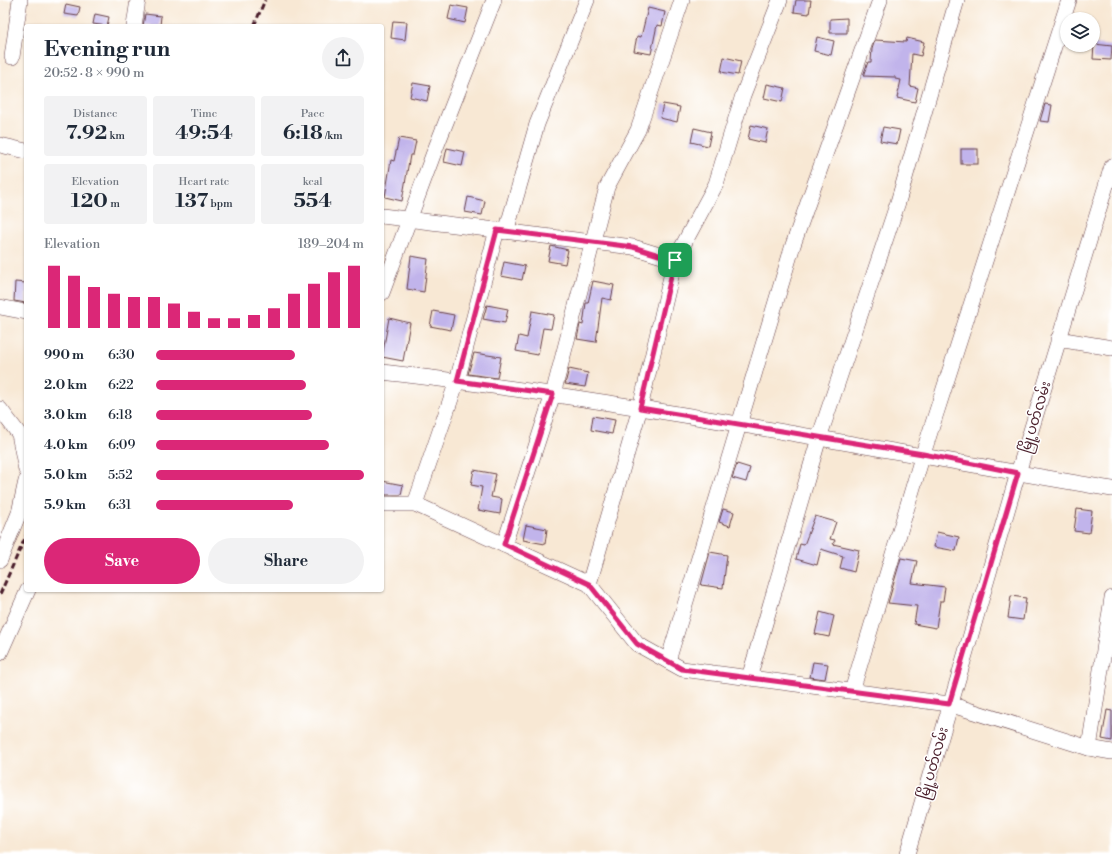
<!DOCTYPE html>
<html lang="en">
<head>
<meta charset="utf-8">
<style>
	body { margin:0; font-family:"Libre Bodoni","Noto Sans Myanmar",serif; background:#f2f2f3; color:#1f2937; height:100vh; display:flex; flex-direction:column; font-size:15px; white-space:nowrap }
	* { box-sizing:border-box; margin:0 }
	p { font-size:13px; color:#747a83 }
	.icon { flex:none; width:22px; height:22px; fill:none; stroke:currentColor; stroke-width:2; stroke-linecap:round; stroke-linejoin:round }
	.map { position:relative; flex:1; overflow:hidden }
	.details { position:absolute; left:24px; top:24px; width:360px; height:568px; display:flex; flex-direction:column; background:#fff; border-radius:4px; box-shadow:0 1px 3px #0004 }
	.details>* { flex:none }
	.controls { position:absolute; left:1060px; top:12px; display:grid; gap:8px }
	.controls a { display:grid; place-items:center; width:40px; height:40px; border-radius:50%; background:#fff; box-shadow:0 1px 3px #0004; font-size:20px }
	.pin { position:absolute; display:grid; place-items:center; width:34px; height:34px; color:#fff; margin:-17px; border-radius:8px; box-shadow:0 2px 6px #0006 }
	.round { display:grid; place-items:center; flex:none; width:42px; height:42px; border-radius:21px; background:#f2f2f3 }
	.summary { display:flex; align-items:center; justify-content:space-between; height:68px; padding:0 20px }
	h1 { font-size:22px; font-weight:700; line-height:30px }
	.stats { display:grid; grid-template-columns:repeat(3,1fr); gap:6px; height:68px; padding:4px 20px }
	.stats div { display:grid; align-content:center; border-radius:4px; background:#f2f2f3; text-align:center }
	.stats b { font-size:20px; font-weight:700 }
	.stats small { font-size:11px; font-weight:400 }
	.stats p { font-size:11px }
	.chart { height:112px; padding:8px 20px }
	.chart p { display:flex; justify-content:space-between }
	.chart svg { width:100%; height:72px; margin-top:4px; stroke:#db2777; stroke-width:6 }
	.button { display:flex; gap:8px; margin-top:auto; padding:8px 20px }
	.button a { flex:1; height:46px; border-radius:24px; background:#db2777; color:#fff; font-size:16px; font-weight:700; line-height:46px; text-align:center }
	.button a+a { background:#f2f2f3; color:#1f2937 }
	ul { padding:0 20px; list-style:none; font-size:13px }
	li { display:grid; grid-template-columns:64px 48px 1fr; align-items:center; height:30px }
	li i { height:10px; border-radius:5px; background:#db2777 }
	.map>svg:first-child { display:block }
	.building { fill:#c1b4eb }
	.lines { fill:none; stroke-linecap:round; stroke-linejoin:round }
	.street-casing { stroke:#643d44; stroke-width:16 }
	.street { stroke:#fff; stroke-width:15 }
	.rail { stroke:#4a1f2b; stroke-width:3; stroke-dasharray:6 3; stroke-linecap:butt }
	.route-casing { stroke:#fff; stroke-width:8 }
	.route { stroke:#db2777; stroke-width:5 }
	.labels { text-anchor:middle; stroke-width:3; stroke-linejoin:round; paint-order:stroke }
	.street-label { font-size:14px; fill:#4a1f2b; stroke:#fff }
</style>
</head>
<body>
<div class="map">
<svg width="1112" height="854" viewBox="0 0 1112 854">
	<rect width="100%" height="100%" fill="#fff"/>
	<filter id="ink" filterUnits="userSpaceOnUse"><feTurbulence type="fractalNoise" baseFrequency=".025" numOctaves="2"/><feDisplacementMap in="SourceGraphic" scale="8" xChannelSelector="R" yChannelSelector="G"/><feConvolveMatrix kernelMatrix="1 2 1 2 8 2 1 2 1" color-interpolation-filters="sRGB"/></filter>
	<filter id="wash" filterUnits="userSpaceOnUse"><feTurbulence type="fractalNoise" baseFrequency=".012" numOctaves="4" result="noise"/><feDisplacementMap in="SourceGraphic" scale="16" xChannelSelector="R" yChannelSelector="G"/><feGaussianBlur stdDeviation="0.9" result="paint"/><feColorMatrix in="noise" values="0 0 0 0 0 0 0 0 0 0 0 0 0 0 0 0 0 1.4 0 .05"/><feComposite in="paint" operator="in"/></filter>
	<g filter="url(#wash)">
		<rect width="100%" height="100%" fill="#f8e8d4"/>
		<g id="blocks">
			<g class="building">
				<path d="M796 0H811L809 14 794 12Z"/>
				<path d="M66 4 80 7 78 16 64 14Z"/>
				<path d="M451 5 468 8 465 23 448 19Z"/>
				<path d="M648 8 665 12 662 26 657 25 651 54 634 51 637 36 641 37Z"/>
				<path d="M95 14 109 17 107 26 93 24Z"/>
				<path d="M145 14 161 16 160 26H143Z"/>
				<path d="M847 18V33H830V19Z"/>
				<path d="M393 21 407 22 405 40 391 38Z"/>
				<path d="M817 37 834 41 831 55 814 51Z"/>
				<path d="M907 38 924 42 921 56 912 54 910 86 918 88 915 102 897 98 901 80 895 79V77L863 76 868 62H871L872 49 875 40 906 42Z"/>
				<path d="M1094 44 1112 46 1111 60 1093 59Z"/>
				<path d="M724 57 741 61 738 75 721 72Z"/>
				<path d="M413 83 430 86 427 101 410 97Z"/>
				<path d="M767 84 785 88 782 102 764 98Z"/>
				<path d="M663 104 680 107 677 122 660 118Z"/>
				<path d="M1045 104 1052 105 1049 122 1040 121Z"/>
				<path d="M751 125 768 129 765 143 748 139Z"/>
				<path d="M883 127 900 130 897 144 880 141Z"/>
				<path d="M694 128 711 132 708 146 691 142Z"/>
				<path d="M399 138 416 141 413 155H410L402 201 385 197 391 160 394 161Z"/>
				<path d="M447 148 465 152 462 166 444 162Z"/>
				<rect x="961" y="149" width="17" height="15"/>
				<path d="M468 197 485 201 482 215 465 212Z"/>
				<path d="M551 246 568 250 565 264 548 261Z"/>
				<path d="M411 256 428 259 424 292 407 289Z"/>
				<path d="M504 262 525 266 522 280 501 276Z"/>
				<path d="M593 281 614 285 611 300 602 298 596 342 577 339 580 324 583 325 586 303H588Z"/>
				<path d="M15 282 26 283V303L14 301Z"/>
				<path d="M487 305 508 309 505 323 483 319Z"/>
				<path d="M433 311 454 315 451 330 430 326Z"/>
				<path d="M532 311 554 315 551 329 543 328 538 355 516 351 519 336 527 338Z"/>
				<path d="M389 318 410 323 403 361 382 357Z"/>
				<path d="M474 353 501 357 497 378 468 374Z"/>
				<path d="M569 369 588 373 585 387 565 384Z"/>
				<path d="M593 416 615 420 612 434 591 430Z"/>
				<path d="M737 464 750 468 746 482 732 478Z"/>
				<path d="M474 470 496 474 491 497 502 499 500 514 478 510 482 487 471 485Z"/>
				<path d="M382 481 403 485 401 495H382Z"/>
				<path d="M723 509 734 512 730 526 719 522Z"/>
				<path d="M1077 509 1092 511 1089 533 1074 531Z"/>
				<path d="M815 516 836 522 830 539 835 540 833 544 859 550 854 572 840 568 843 556 821 549 817 565 796 559 800 544 804 545Z"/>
				<path d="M526 525 547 529 545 544 523 540Z"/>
				<path d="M937 532 959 537 956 551 934 547Z"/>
				<path d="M710 552 727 555 723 588 701 585Z"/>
				<path d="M901 558 917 561 912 583 945 587 943 601H940L936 628 914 624 917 606 888 603Z"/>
				<path d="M1011 596 1026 598 1023 620 1008 618Z"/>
				<path d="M820 612 834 616 829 637 815 634Z"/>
				<path d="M813 662 828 664 825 679 810 677Z"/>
				<path d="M1107 710 1112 711V741L1102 739Z"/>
			</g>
		</g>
	</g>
	<g filter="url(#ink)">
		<use href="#blocks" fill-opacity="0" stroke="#643d44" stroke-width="1"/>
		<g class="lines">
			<g class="street-casing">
				<g id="street">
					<path d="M134 26 138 0"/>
					<path d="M12 57 20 0"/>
					<path d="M0 145 26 151"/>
					<path d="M382 216 633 247 675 260"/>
					<path d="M506 232 537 124 587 0"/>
					<path d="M382 293 433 155 494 0"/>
					<path d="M0 307 26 312"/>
					<path d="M1058 339 1112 348"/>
					<path d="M382 372C627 400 869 448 1112 489"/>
					<path d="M0 409 19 434 26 470"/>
					<path d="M382 504H415L589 584 637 644 682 669 949 704 1089 748 1112 752"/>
					<path d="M415 504 457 381 497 230"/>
					<path d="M504 545 553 394 607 187 638 130 682 0"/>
					<path d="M0 560 19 513 26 481"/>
					<path d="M589 584 640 408 675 260 716 184 743 95 780 0"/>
					<path d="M0 653 28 590"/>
					<path d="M668 661 793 245 880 0"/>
					<path d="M749 678 819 438 898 202 957 0"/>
					<path d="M852 691 923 454 1069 0"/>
					<path d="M1089 748 1112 598"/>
					<path d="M907 854 1018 473 1112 166"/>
				</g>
			</g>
			<use href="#street" class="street"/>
			<g class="rail">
				<path d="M254 26 265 0"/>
				<path d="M0 594 26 536"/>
			</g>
		</g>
	</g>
	<g class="lines" filter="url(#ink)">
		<g class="route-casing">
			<path id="route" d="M497 230 633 247 675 260 640 408 923 454 1018 473 949 704 682 669 637 644 589 584 504 544 553 394 457 381Z"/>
		</g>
		<use href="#route" class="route"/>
	</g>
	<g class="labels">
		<g class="street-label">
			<text transform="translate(1035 417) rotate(-73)" y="5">မြို့ပတ်လမ်း</text>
			<text transform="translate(933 763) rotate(-74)" y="5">မြို့ပတ်လမ်း</text>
		</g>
	</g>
</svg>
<div class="controls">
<a><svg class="icon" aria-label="layers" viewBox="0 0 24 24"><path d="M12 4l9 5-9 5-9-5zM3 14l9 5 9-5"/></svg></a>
</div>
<div class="pin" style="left:675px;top:260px;background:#1e9e55"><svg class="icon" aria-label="arrive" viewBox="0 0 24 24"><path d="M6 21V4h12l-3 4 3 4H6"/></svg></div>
<section class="details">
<div class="summary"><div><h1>Evening run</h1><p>20:52 · 8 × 990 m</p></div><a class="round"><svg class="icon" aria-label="share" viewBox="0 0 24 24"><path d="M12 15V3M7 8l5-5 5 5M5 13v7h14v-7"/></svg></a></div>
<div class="stats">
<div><p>Distance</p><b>7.92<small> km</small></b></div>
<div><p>Time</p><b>49:54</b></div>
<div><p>Pace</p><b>6:18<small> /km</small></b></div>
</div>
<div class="stats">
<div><p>Elevation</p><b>120<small> m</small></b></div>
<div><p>Heart rate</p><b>137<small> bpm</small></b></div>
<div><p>kcal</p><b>554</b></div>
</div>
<div class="chart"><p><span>Elevation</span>189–204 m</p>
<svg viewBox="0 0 160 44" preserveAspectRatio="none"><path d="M5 44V6M15 44V12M25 44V19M35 44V23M45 44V25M55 44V25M65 44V29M75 44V34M85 44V38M95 44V38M105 44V36M115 44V32M125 44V23M135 44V17M145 44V10M155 44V6"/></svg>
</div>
<ul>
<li><b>990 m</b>6:30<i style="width:67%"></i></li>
<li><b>2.0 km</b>6:22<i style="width:72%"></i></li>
<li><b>3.0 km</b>6:18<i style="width:75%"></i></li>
<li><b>4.0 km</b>6:09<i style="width:83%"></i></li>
<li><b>5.0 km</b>5:52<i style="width:100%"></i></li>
<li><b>5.9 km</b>6:31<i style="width:66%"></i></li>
</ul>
<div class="button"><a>Save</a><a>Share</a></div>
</section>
</div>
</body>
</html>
